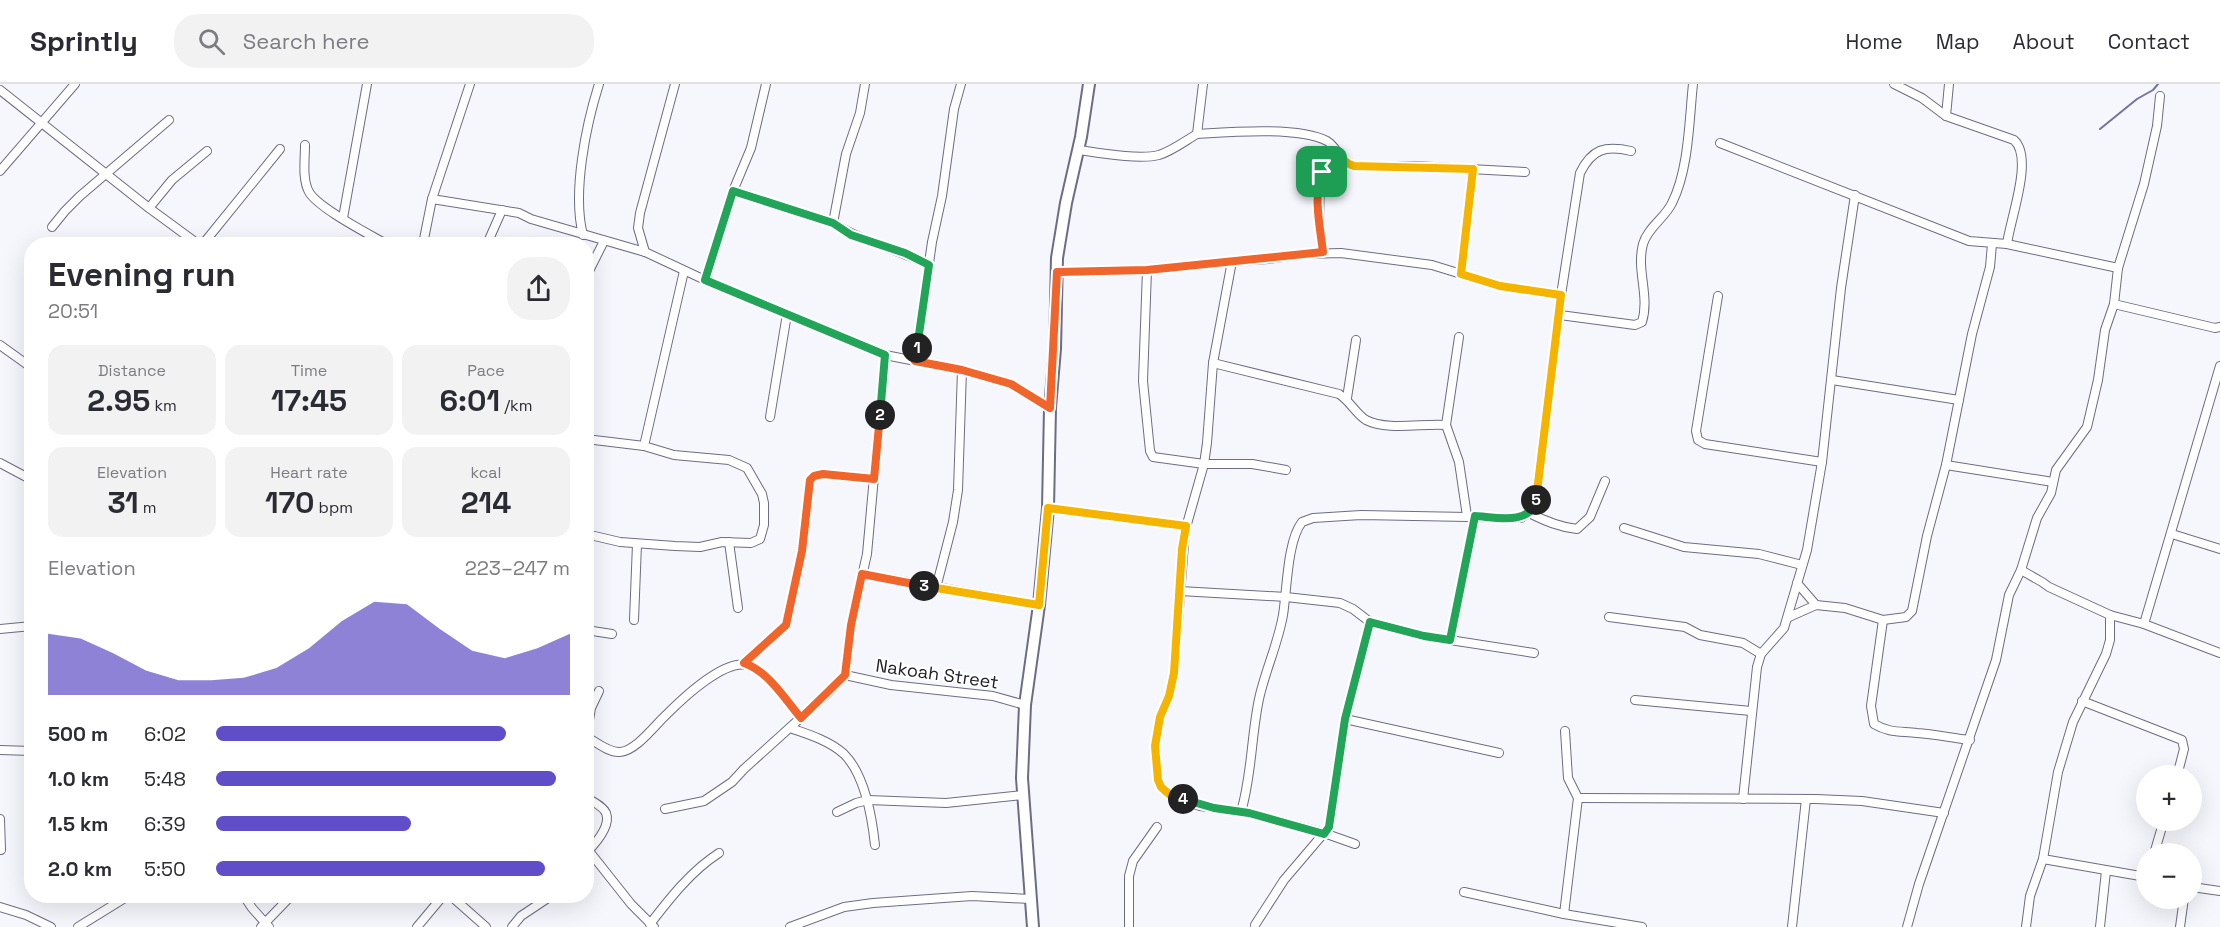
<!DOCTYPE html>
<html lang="en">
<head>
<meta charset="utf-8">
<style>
	body { margin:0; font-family:"Space Grotesk",sans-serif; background:#f2f2f3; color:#2b2b33; height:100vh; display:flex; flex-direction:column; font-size:22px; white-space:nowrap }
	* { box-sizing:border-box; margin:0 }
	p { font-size:20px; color:#7c7c81 }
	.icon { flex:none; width:33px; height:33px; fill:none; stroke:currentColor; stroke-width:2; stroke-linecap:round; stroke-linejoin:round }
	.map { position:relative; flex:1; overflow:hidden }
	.sheet { position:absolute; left:24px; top:153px; width:570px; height:666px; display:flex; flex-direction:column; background:#fff; border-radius:24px; box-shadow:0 6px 24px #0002 }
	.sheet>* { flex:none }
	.buttons { position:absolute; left:2136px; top:681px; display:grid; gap:12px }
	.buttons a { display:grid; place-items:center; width:66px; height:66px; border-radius:50%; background:#fff; box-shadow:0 6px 24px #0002; font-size:30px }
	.pin { position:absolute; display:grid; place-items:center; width:51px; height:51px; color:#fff; margin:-26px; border-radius:12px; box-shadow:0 3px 9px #0006 }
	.km { position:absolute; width:30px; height:30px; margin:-15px; border-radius:50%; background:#222; color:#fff; font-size:16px; line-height:30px; text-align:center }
	.round { display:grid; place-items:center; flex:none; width:63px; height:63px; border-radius:24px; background:#f2f2f3 }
	.summary { display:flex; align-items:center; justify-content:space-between; height:102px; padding:0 24px }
	h1 { font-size:33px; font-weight:800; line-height:45px }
	.figures { display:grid; grid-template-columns:repeat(3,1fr); gap:9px; height:102px; padding:6px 24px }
	.figures div { display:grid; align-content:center; border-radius:15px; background:#f2f2f3; text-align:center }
	.figures b { font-size:30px; font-weight:800 }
	.figures small { font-size:16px; font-weight:400 }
	.figures p { font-size:16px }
	.chart { height:168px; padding:12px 24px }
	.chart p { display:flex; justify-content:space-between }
	.chart svg { width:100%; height:108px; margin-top:6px; fill:#5f4ec7; opacity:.7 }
	ul { padding:0 24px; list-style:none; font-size:20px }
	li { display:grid; grid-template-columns:96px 72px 1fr; align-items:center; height:45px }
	li i { height:15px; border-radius:8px; background:#5f4ec7 }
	header { display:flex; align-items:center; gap:36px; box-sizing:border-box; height:84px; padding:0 30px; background:#fff; border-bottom:2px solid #e1e1e2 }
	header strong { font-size:28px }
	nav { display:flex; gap:33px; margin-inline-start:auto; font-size:21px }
	.search { width:420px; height:54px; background:#f2f2f3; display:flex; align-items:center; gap:15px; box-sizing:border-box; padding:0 21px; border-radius:24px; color:#7c7c81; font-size:22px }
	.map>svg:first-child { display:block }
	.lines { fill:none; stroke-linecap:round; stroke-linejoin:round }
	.stream { stroke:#7473a4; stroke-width:2 }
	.street-casing { stroke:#6c6c87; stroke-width:10 }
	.secondary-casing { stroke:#6c6c87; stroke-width:14 }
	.street { stroke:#fff; stroke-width:8 }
	.secondary { stroke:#fff; stroke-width:10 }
	.split-1-casing { stroke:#fff; stroke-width:12 }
	.split-2-casing { stroke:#fff; stroke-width:12 }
	.split-3-casing { stroke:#fff; stroke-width:12 }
	.split-4-casing { stroke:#fff; stroke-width:12 }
	.split-5-casing { stroke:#fff; stroke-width:12 }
	.split-6-casing { stroke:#fff; stroke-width:12 }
	.split-1 { stroke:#f0652b; stroke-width:8 }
	.split-2 { stroke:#22a559; stroke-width:8 }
	.split-3 { stroke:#f0652b; stroke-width:8 }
	.split-4 { stroke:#f5b400; stroke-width:8 }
	.split-5 { stroke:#22a559; stroke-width:8 }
	.split-6 { stroke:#f5b400; stroke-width:8 }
	.labels { text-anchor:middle; stroke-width:4.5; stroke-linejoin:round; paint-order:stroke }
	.street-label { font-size:18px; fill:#20202b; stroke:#fff }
</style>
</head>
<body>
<header>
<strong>Sprintly</strong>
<div class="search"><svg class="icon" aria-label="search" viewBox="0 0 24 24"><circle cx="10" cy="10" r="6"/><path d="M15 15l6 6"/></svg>Search here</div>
<nav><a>Home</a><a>Map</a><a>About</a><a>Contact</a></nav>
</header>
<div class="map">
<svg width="2220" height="843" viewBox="0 0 2220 843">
	<rect width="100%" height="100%" fill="#f6f7fd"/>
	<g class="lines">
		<path class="stream" d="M2100 45 2137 15 2153 6 2158 0"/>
		<g class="street-casing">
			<g id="street">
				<path d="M865 0 860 29 846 70 833 139C863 158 897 165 929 181"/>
				<path d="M1894 0 1922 14 1946 32 2014 56C2034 74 2010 135 2007 160"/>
				<path d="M0 6 149 124 198 160"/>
				<path d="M1946 32 1949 0"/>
				<path d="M1197 50C1229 48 1299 42 1327 57 1338 64 1340 78 1354 82H1415L1525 88"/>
				<path d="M1720 59 1969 157 2007 160 2118 184"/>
				<path d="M305 61C305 76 302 95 309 108 318 124 369 150 386 160"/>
				<path d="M1079 66C1100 69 1139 76 1159 71 1172 67 1185 57 1197 50L1203 0"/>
				<path d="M0 87 75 0"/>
				<path d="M733 107 833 139"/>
				<path d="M432 115 519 129 531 135 645 168 705 196 885 271 962 286 1011 300 1050 324"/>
				<path d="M149 124 172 96 207 67"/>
				<path d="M343 134 367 0"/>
				<path d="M52 143 65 127 80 112 169 36"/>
				<path d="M583 151C572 109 586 41 599 0"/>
				<path d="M203 160 280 65"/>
				<path d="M423 160 432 115 470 0"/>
				<path d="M487 160 502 126"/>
				<path d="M645 168 638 144 640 129 675 0"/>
				<path d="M1323 168 1319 136 1320 94C1323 85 1333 79 1339 72"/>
				<path d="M1232 177 1213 279 1207 359 1204 380 1185 447 1174 589 1169 612 1160 633 1155 662 1158 696 1161 703 1170 711 1200 722 1249 729 1324 749 1329 743 1345 635 1370 538"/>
				<path d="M1147 186 1143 297 1150 367 1153 373 1204 380H1252L1286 386"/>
				<path d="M1057 188 1147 186 1223 178 1268 175 1305 170 1341 169 1432 181 1500 202 1561 211"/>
				<path d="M1461 190 1473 85"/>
				<path d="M586 193 604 157"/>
				<path d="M705 196 733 107 751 64 766 0"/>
				<path d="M1718 212 1696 347 1698 356 1705 360 1822 378"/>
				<path d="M2114 220 2215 244 2220 243"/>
				<path d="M1560 231 1635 241 1642 238C1650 212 1636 186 1643 160 1648 143 1665 134 1672 119 1689 85 1689 37 1693 0"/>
				<path d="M0 261 32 284"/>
				<path d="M915 277 932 158 942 112 954 25 961 0"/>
				<path d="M1213 279 1339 310C1350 317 1356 330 1366 336 1387 347 1423 339 1446 341L1459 378 1467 432"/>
				<path d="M1832 296 1959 316"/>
				<path d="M1347 314 1356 256"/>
				<path d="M770 333 787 230"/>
				<path d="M1446 341 1459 253"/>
				<path d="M586 355 644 362"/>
				<path d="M0 379 32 396"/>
				<path d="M1946 381 2053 398"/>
				<path d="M1048 424 1186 442"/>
				<path d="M1529 429C1545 437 1559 443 1577 445L1590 433 1605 397"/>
				<path d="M1624 444 1684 463 1759 470 1802 481"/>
				<path d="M586 450 620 458 675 462 700 463 722 458 751 459 760 455 764 441V419L762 410 747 384 729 376 674 371 644 362 684 187"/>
				<path d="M2172 450 2220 465"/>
				<path d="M729 458 738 524"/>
				<path d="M2021 486 2042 498 2049 503 2110 531 2144 540 2220 569"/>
				<path d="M862 490 1039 521"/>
				<path d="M1797 499 1816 521"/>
				<path d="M936 504 953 438 958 406 962 286"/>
				<path d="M1180 507 1286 513 1340 519 1353 525 1370 538 1424 552 1534 569"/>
				<path d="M1609 533 1685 543 1700 551 1743 559 1761 570"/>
				<path d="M1789 533 1816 521 1845 524 1883 536 1906 533 1912 527 1927 452 1946 381 1972 250 1990 183 1992 160"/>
				<path d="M634 536 637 460"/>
				<path d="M1883 536 1871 622 1874 640C1889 649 1900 647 1917 649 1934 650 1952 654 1970 656"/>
				<path d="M2144 540 2220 282"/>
				<path d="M0 545 32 542"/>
				<path d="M586 546 612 550"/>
				<path d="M1450 556 1475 432"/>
				<path d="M744 579 786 541 802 467 810 396 814 392 823 390 874 395"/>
				<path d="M845 591 891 601 993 612 1025 621"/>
				<path d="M1635 616 1751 627"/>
				<path d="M2082 617 2182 656 2184 665 2177 692"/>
				<path d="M1345 635 1499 669"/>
				<path d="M790 644C808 650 830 657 844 670 865 691 872 733 875 761"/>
				<path d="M587 653C596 658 609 669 620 668 636 667 655 641 666 631 682 615 727 572 750 582 771 591 787 617 801 634"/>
				<path d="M586 654 591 624 599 607"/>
				<path d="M0 666 32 667"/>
				<path d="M586 713C593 718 603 722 606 729 611 742 595 760 586 769"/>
				<path d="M1578 714 1816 715 1862 717 1944 729"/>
				<path d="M1743 715 1757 583 1761 570 1784 544 1807 466 1822 378 1841 204 1855 111"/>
				<path d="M665 725 704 717 732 698 744 685 827 610 845 591 851 541 867 470 885 271"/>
				<path d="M837 728 856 719 868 716 946 719 1023 711"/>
				<path d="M1241 728C1252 691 1251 653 1259 615 1265 587 1278 560 1283 531 1287 507 1287 457 1302 438L1313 434 1361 431 1521 434 1529 429 1536 420 1561 211 1580 89C1592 65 1605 61 1631 67"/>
				<path d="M0 735 1 766"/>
				<path d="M589 767 631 820 654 843"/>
				<path d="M2154 770 2164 736"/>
				<path d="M2043 775 2146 793"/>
				<path d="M2192 803 2220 807"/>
				<path d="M1464 808 1564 830 1642 843"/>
				<path d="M244 812 252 824 269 843"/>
				<path d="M451 812 486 843"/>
				<path d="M0 823 26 831 51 843"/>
				<path d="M1564 830 1578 714 1568 694 1565 647"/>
				<path d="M650 840C670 814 691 787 719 769"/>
				<path d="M1255 841 1284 796 1324 749 1355 760"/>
				<path d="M78 843 128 812"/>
				<path d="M261 843 291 812"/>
				<path d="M417 843 443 812"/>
				<path d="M512 843 521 832 551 812"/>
				<path d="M790 843 844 823 873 819 972 812 1030 815"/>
				<path d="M1129 843V792L1133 777 1157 743"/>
				<path d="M1792 843 1806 715"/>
				<path d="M1907 843 1919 800 1996 576 2009 511 2021 486 2037 434 2051 409 2056 386 2087 343 2098 296 2105 246 2114 220 2118 184 2144 100 2157 42 2160 12"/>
				<path d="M2026 843 2030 812 2043 775 2058 688 2073 638 2106 570 2110 556V531"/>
				<path d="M2100 843 2106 787"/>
				<path d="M2180 843 2184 814"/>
			</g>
		</g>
		<g class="secondary-casing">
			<path id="secondary" d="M1033 843 1022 694 1025 621 1039 521 1048 424 1050 324 1055 265 1057 174 1066 119 1081 53 1089 0"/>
		</g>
		<use href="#street" class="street"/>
		<use href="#secondary" class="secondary"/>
	</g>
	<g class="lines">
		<g class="split-1-casing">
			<path id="split-1" d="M917 264 915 277 962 286 1011 300 1050 324 1057 188 1147 186 1323 168C1320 143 1313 112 1322 88"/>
		</g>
		<g class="split-2-casing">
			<path id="split-2" d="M880 331 885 271 705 196 733 107 833 139 851 151 905 169 929 181 917 264"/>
		</g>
		<g class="split-3-casing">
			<path id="split-3" d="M880 331 874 395 823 390 814 392 810 396 802 467 786 541 744 579C769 588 784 614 801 634L845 591 851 541 862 490 924 502"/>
		</g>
		<g class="split-4-casing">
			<path id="split-4" d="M924 502 1039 521 1048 424 1186 442 1182 465 1174 589 1169 612 1160 633 1155 662 1158 696 1161 703 1170 711 1183 715"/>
		</g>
		<g class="split-5-casing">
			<path id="split-5" d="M1183 715 1214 724 1249 729 1324 750 1329 743 1345 635 1370 538 1424 552 1450 556 1475 432C1495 433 1530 442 1536 416"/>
		</g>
		<g class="split-6-casing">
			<path id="split-6" d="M1322 88 1331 81 1339 72 1349 80 1354 82 1473 85 1461 190 1500 202 1561 211 1536 416"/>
		</g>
		<use href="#split-1" class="split-1"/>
		<use href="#split-2" class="split-2"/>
		<use href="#split-3" class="split-3"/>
		<use href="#split-4" class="split-4"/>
		<use href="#split-5" class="split-5"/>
		<use href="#split-6" class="split-6"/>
	</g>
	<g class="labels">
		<g class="street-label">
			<text transform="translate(937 590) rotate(8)" y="6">Nakoah Street</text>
		</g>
	</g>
</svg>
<div class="buttons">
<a>+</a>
<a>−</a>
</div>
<div class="pin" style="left:1322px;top:88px;background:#1e9e55"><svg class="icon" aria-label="arrive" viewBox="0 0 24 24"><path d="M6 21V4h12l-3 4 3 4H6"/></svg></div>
<b class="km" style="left:917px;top:264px">1</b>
<b class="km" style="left:880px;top:331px">2</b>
<b class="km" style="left:924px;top:502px">3</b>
<b class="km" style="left:1183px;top:715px">4</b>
<b class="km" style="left:1536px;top:416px">5</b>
<section class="sheet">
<div class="summary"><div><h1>Evening run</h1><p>20:51</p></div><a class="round"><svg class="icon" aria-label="share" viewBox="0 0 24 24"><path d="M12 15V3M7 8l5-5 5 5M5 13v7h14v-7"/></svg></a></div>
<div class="figures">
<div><p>Distance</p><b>2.95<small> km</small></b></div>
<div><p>Time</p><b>17:45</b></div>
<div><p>Pace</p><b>6:01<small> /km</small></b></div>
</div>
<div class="figures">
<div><p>Elevation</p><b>31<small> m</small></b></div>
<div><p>Heart rate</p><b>170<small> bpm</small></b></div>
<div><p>kcal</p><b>214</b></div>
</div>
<div class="chart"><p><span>Elevation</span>223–247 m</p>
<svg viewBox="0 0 160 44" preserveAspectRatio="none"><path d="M0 44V19L10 21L20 27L30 34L40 38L50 38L60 37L70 33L80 25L90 14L100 6L110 7L120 17L130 26L140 29L150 25L160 19V44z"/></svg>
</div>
<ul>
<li><b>500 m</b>6:02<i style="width:82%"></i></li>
<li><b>1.0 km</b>5:48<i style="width:96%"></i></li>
<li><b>1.5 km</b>6:39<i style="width:55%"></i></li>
<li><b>2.0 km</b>5:50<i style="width:93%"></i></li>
</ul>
</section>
</div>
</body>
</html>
